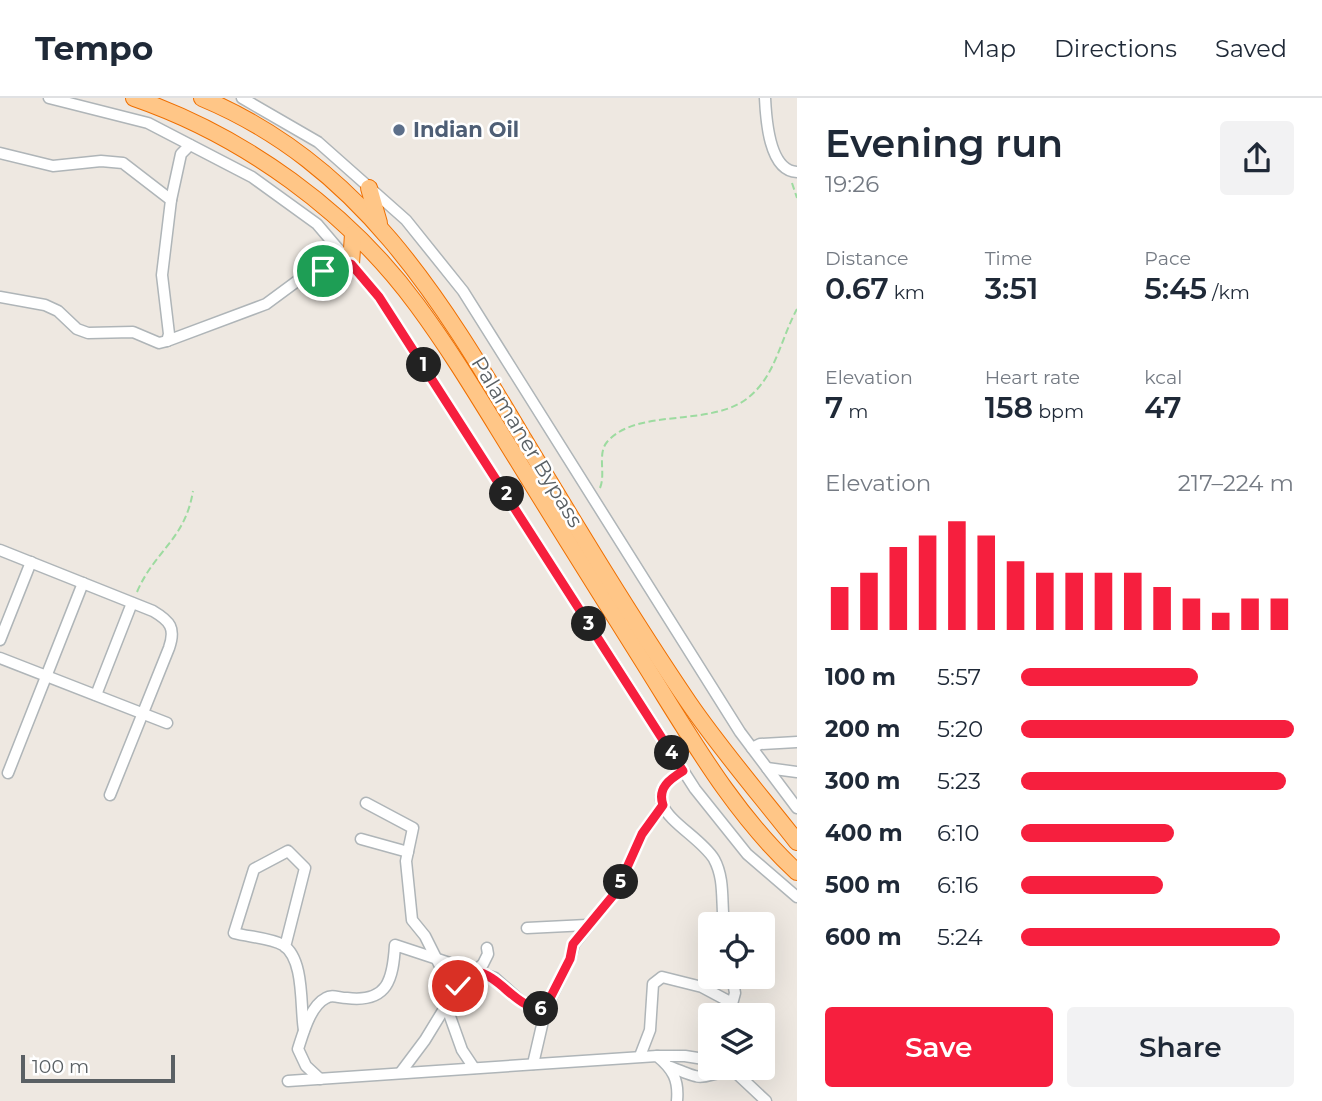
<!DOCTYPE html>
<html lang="en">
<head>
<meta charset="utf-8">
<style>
	body { margin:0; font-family:Montserrat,sans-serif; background:#f2f2f3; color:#1f2937; height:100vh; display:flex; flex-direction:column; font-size:26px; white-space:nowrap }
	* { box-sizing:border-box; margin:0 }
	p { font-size:23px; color:#747a83 }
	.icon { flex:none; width:38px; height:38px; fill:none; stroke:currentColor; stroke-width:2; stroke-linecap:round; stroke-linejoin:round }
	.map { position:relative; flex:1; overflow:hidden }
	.panel { display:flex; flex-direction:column; background:#fff; width:525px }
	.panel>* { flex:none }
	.tools { position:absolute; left:698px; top:814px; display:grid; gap:14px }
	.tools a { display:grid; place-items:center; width:77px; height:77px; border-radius:7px; background:#fff; box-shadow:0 7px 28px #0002; font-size:35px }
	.scale { position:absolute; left:21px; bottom:18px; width:154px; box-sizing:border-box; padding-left:7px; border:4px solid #5a6064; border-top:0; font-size:19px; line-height:24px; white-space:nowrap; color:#5a6064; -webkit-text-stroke:5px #fff; paint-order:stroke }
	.pin { position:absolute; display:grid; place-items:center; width:60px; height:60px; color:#fff; margin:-30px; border:4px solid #fff; border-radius:50%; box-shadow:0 2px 7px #0007 }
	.km { position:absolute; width:35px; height:35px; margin:-18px; border-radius:50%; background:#222; color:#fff; font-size:19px; line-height:35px; text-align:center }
	.round { display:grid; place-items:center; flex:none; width:74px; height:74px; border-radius:7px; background:#f2f2f3 }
	.headline { display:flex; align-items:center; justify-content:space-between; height:119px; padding:0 28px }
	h1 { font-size:38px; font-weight:600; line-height:52px }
	.figures { display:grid; grid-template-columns:repeat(3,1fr); gap:10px; height:119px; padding:7px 28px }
	.figures div { display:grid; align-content:center }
	.figures b { font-size:30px; font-weight:600 }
	.figures small { font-size:19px; font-weight:400 }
	.figures p { font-size:19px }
	.chart { height:196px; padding:14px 28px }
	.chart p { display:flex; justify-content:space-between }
	.chart svg { width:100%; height:126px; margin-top:7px; stroke:#f61f3e; stroke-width:6 }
	.button { display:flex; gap:14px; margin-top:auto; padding:14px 28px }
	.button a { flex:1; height:80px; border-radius:7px; background:#f61f3e; color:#fff; font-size:28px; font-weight:600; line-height:80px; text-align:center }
	.button a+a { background:#f2f2f3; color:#1f2937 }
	ul { padding:0 28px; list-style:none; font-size:23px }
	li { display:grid; grid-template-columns:112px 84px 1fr; align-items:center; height:52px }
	li i { height:18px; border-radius:9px; background:#f61f3e }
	header { display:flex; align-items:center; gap:42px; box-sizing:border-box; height:98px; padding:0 35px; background:#fff; border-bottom:2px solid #e0e1e3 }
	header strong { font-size:33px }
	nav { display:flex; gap:38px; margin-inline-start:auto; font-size:24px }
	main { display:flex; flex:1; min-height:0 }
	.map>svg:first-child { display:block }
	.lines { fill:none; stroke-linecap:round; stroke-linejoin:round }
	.minor-casing { stroke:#afb5b8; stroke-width:13 }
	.highway-casing { stroke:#ef6f00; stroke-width:18 }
	.path { stroke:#9ddba0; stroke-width:2; stroke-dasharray:7 3.5; stroke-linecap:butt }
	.minor { stroke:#fff; stroke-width:10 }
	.highway { stroke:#ffc687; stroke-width:16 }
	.route-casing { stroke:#fff; stroke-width:14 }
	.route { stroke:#f61f3e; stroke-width:9 }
	.service-dot { fill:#5c6f8a; stroke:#fff; stroke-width:2.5 }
	.labels { text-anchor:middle; stroke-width:5; stroke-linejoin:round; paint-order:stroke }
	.service-label { font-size:21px; font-weight:bold; fill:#4e5e75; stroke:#fff; text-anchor:start }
	.street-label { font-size:21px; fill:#5a6064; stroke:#fff }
</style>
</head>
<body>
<header>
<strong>Tempo</strong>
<nav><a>Map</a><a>Directions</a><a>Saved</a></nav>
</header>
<main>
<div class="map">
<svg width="797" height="1003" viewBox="0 0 797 1003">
	<rect width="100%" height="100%" fill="#eee8e1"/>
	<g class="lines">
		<g class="minor-casing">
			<g id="minor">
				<path d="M49 0 148 25 252 79 317 126 379 199 695 691 747 756 797 799"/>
				<path d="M242 0 318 44 406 122 463 193 740 634 797 710"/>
				<path d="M765 0C766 21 769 73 797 74"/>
				<path d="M0 55 53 68 101 63 123 65 171 102 162 177 169 236 167 243 159 245 133 234 88 235 77 231 58 213 45 207 0 199"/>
				<path d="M171 102 181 56 190 47"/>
				<path d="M167 243 266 206 308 175 341 171 351 166"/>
				<path d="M0 452 153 513C170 523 176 530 169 550L110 697"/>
				<path d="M0 542 31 464"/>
				<path d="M0 560 167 625"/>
				<path d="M96 597 132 505"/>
				<path d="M752 650 760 646 797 644"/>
				<path d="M767 670 797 674"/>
				<path d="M683 673C626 707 696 731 714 761 725 781 721 804 724 826"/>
				<path d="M8 675 83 485"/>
				<path d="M366 705 413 730 406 763 412 822 425 838 443 874 447 910 462 952 474 970"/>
				<path d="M361 741 408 754"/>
				<path d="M527 830 587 827"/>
				<path d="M285 849 305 770 288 753 254 771 234 835C249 839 270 840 283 847 305 861 300 910 304 932"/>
				<path d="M729 917 735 895 732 878"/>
				<path d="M640 958 650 932 653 886 662 879 702 889 732 905"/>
				<path d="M657 958H685L710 962"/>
				<path d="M533 966 546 910 570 861 574 846 616 794 642 736 663 707"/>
				<path d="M671 969C709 985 697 978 733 972L766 1003"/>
				<path d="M401 974 425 942 458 888 483 866 488 856 487 850"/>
				<path d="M320 981 306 968 298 951C303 936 310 908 326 900 332 896 339 900 347 900 388 905 393 881 395 847L495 880 523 905 535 911 546 910"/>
				<path d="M288 983 657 958C673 971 679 982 677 1003"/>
			</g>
		</g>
		<g class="highway-casing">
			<g id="highway">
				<path d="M134 0C244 38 348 113 417 207 454 257 485 310 518 363 562 435 607 506 652 578 695 647 737 719 797 774"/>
				<path d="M202 0C360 66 440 200 523 340 576 428 632 521 689 605 722 653 761 698 797 744"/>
				<path d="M369 90 379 125"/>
				<path d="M351 166 353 136"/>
			</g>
		</g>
		<g class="path">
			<path d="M792 85 797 100"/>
			<path d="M600 390C606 376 597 356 607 344 637 309 712 330 749 299 776 277 781 240 797 211"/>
			<path d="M137 494C155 452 185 442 193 393"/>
		</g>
		<use href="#minor" class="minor"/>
		<use href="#highway" class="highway"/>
	</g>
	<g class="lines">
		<g class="route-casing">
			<path id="route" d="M323 173 341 171 351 166 379 199 683 673C670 681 657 690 663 707L642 736 616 794 573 846 570 861 545 910C516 913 503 878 474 873L458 888"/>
		</g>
		<use href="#route" class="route"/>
	</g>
	<circle class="service-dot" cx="399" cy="32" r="7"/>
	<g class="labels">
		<g class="service-label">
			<text x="413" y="39">Indian Oil</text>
		</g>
		<g class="street-label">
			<text transform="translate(527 344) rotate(59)" y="7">Palamaner Bypass</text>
		</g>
	</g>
</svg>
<div class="tools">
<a><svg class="icon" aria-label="locate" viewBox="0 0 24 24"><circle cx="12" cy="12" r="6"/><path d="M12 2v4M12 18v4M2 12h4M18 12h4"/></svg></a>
<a><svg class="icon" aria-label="layers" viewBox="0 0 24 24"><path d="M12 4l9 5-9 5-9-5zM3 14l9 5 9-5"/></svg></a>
</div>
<div class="scale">100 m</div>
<div class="pin" style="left:323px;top:173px;background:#1e9e55"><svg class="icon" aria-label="arrive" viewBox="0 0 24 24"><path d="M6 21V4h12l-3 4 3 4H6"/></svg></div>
<div class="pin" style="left:458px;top:888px;background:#d93025"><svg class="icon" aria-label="check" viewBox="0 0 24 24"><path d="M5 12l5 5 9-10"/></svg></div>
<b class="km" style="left:424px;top:267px">1</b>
<b class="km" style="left:507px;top:396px">2</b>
<b class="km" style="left:589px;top:526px">3</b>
<b class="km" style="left:672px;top:655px">4</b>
<b class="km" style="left:621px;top:784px">5</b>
<b class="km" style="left:541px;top:911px">6</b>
</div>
<section class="panel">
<div class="headline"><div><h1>Evening run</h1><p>19:26</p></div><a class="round"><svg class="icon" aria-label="share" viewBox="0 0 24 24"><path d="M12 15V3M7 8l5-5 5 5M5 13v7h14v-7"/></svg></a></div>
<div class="figures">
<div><p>Distance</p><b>0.67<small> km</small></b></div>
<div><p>Time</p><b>3:51</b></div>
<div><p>Pace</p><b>5:45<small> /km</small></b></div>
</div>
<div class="figures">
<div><p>Elevation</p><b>7<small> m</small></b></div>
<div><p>Heart rate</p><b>158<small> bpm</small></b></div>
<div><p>kcal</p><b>47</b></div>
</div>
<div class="chart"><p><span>Elevation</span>217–224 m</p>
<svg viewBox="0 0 160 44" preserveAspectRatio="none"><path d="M5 44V29M15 44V24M25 44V15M35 44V11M45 44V6M55 44V11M65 44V20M75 44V24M85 44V24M95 44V24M105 44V24M115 44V29M125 44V33M135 44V38M145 44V33M155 44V33"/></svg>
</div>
<ul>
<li><b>100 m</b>5:57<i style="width:65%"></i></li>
<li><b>200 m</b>5:20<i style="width:100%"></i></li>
<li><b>300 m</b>5:23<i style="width:97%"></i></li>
<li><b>400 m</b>6:10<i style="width:56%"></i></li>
<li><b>500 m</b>6:16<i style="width:52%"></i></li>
<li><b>600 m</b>5:24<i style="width:95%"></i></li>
</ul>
<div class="button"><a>Save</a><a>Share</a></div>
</section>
</main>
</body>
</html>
